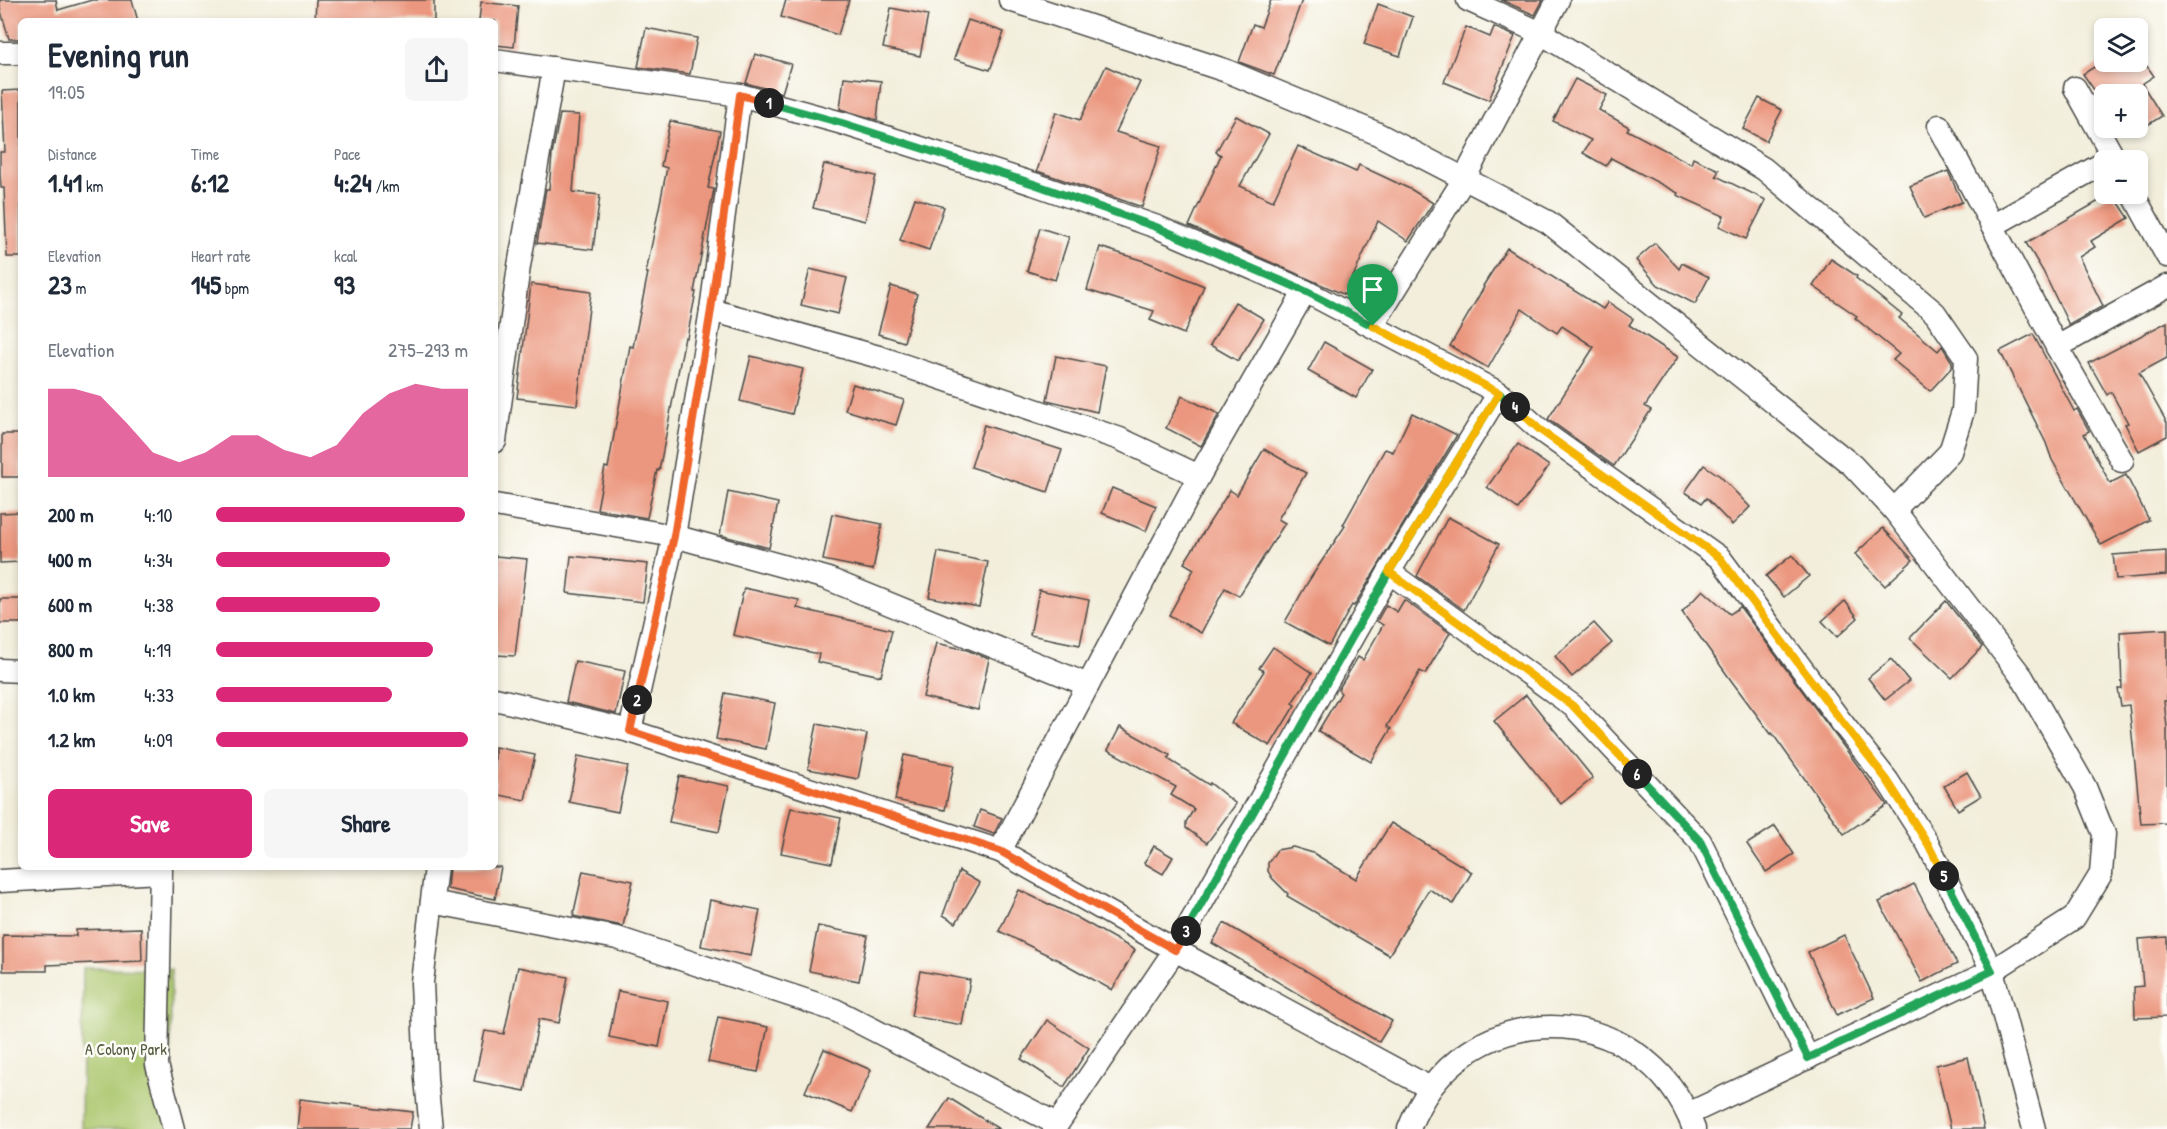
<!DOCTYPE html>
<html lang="en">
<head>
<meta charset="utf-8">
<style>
	body { margin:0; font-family:"Patrick Hand",sans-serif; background:#f6f6f7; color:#1f2937; height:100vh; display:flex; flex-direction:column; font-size:22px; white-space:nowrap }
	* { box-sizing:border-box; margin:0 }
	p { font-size:20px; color:#747a83 }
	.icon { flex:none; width:33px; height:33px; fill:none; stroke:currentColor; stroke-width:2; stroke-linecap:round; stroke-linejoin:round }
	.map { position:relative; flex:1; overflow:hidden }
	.details { position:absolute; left:18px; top:18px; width:480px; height:852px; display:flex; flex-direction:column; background:#fff; border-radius:9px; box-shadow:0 3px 9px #0003 }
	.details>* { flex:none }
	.buttons { position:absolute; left:2094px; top:18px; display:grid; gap:12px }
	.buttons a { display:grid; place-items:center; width:54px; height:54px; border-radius:9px; background:#fff; box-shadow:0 3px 9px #0003; font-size:30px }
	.pin { position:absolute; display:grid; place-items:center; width:51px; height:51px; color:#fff; margin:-62px -26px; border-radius:50% 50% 50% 0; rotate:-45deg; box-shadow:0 0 6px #0007 }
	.pin .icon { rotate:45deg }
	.km { position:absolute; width:30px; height:30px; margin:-15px; border-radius:50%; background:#222; color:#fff; font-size:16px; line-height:30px; text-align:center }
	.round { display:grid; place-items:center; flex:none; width:63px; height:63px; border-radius:9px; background:#f6f6f7 }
	.head { display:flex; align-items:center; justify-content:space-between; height:102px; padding:0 30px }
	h1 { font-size:33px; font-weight:800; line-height:45px }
	.metrics { display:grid; grid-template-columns:repeat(3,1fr); gap:9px; height:102px; padding:6px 30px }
	.metrics div { display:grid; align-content:center }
	.metrics b { font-size:26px; font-weight:800 }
	.metrics small { font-size:16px; font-weight:400 }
	.metrics p { font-size:16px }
	.chart { height:168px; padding:12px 30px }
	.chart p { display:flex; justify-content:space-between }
	.chart svg { width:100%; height:108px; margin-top:6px; fill:#db2777; opacity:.7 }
	.cta { display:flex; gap:12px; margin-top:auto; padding:12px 30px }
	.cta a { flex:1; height:69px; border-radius:9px; background:#db2777; color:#fff; font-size:24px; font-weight:800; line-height:69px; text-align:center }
	.cta a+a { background:#f6f6f7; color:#1f2937 }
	ul { padding:0 30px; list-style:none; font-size:20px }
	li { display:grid; grid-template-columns:96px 72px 1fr; align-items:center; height:45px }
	li i { height:15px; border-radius:8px; background:#db2777 }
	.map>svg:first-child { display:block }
	.green { fill:#aac66c; stroke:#6a784c; stroke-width:1.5 }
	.building { fill:#eb967e }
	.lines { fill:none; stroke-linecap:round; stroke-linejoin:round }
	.minor-casing { stroke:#494845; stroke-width:25 }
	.minor { stroke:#fff; stroke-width:22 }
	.split-1-casing { stroke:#fff; stroke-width:12 }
	.split-2-casing { stroke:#fff; stroke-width:12 }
	.split-3-casing { stroke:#fff; stroke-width:12 }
	.split-4-casing { stroke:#fff; stroke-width:12 }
	.split-5-casing { stroke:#fff; stroke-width:12 }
	.split-6-casing { stroke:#fff; stroke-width:12 }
	.split-7-casing { stroke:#fff; stroke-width:12 }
	.split-1 { stroke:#22a559; stroke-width:8 }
	.split-2 { stroke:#f0652b; stroke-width:8 }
	.split-3 { stroke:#f0652b; stroke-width:8 }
	.split-4 { stroke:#22a559; stroke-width:8 }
	.split-5 { stroke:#f5b400; stroke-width:8 }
	.split-6 { stroke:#22a559; stroke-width:8 }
	.split-7 { stroke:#f5b400; stroke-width:8 }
	.labels { text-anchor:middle; stroke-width:5; stroke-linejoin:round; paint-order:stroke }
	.park-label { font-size:16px; fill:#515a3e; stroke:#fdfcf7 }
</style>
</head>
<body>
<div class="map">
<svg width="2167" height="1129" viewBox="0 0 2167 1129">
	<rect width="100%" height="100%" fill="#fdfcf7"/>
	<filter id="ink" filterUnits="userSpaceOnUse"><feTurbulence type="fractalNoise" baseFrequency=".0167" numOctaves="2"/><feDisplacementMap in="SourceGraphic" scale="12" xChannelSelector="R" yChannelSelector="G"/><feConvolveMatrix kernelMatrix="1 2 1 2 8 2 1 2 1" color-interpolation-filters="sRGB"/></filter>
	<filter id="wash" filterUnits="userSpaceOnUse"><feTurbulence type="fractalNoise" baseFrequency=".008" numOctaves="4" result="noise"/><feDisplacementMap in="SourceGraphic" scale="24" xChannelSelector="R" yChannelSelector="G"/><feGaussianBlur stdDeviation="1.35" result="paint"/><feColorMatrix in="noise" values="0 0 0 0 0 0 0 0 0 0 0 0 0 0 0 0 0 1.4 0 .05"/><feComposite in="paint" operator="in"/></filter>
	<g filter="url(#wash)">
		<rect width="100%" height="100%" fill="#f2eedb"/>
		<path class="green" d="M83 968 171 969 170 1129H81Z"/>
		<g id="blocks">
			<g class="building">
				<path d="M0 0H56L58 10 92 0H132L138 21H21V39H9L0 8Z"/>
				<path d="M316 0H434V21H315Z"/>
				<path d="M786 0H849L838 35 781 17Z"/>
				<path d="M1271 0H1302L1274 75 1239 62 1253 24 1261 27Z"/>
				<path d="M1501 0H1543L1535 15Z"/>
				<path d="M481 2 518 6 514 47 495 45V21H479Z"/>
				<path d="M1378 4 1413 17 1400 56 1364 44Z"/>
				<path d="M891 8 928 15 920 56 883 48Z"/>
				<path d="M968 20 1004 32 990 70 954 59Z"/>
				<path d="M1466 27 1490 37 1494 27 1515 36 1489 100 1444 82Z"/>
				<path d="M646 28 697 38 690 74 638 67Z"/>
				<path d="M755 54 791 64 782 93 746 83Z"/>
				<path d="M2102 62H2144L2154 76 2142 84 2162 116 2138 131V94H2097L2083 74Z"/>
				<path d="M1106 66 1140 82 1116 132 1161 146 1142 207 1037 171 1056 112 1080 120Z"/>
				<path d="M844 77 881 81 877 120 840 109Z"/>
				<path d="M1575 79 1607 95 1599 110 1629 127 1627 130 1691 164 1693 158 1719 170 1716 176 1766 200 1746 239 1719 226 1724 216 1677 195 1678 193 1611 158 1606 166 1583 153 1591 140 1553 121Z"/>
				<path d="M21 90V257H7L4 188H1L0 173V152H5L2 91Z"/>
				<path d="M1759 98 1782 110 1766 141 1743 129Z"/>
				<path d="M560 114 579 115 573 192 600 195 593 250 537 243 546 189H549L552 155Z"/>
				<path d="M1236 116 1269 134 1240 186 1273 201 1298 146 1356 172 1359 165 1412 190 1433 203 1408 241 1378 221 1345 295 1189 226 1221 155 1216 152Z"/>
				<path d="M670 121 720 131 708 188 714 189 694 292H696L687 338 685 337 659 471 657 470 647 518 597 509 605 467 608 468 630 346 633 347 648 273H646L667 168 661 166Z"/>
				<path d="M824 164 876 176 865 221 813 208Z"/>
				<path d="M1948 171 1962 202 1924 218 1910 186Z"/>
				<path d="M2111 194H2113L2129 218 2091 241 2095 247 2079 257 2103 306 2069 325 2043 271 2026 243Z"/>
				<path d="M915 198 944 207 929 250 900 240Z"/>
				<path d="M1040 228 1069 237 1055 280 1027 271Z"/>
				<path d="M1655 243 1679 269 1682 263 1709 277 1695 304 1658 285 1636 260Z"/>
				<path d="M1100 247 1147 262 1204 286 1184 334 1150 320 1154 311 1087 290Z"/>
				<path d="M1507 248 1603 309 1608 302 1633 319 1629 325 1678 357 1645 406 1651 410 1614 466 1548 419 1594 347 1562 326 1557 333 1522 309 1488 368 1450 346 1484 287 1483 286Z"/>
				<path d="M1831 259 1857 276 1856 278 1902 315 1899 318 1938 351 1942 346 1952 362V367L1930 391 1893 360 1899 354 1855 318 1857 316 1813 286Z"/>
				<path d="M810 269 847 278 838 314 801 305Z"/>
				<path d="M531 284 591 292 577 405 517 398Z"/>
				<path d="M891 286 917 294 904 342 878 334Z"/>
				<path d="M1235 302 1264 319 1238 361 1210 345Z"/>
				<path d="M2167 322V358L2139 373 2167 423V436L2139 451 2125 424 2128 423 2111 392 2107 395 2089 363Z"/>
				<path d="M2033 334 2074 411 2077 409 2088 429 2089 431 2084 434 2110 483 2126 475 2149 520 2101 545 2052 460 2046 443 2000 351Z"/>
				<path d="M1324 342 1372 369 1356 398 1308 371Z"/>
				<path d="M751 356 803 369 792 414 740 401Z"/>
				<path d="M1056 356 1106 366 1097 412 1047 400Z"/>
				<path d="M853 384 904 400 896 425 845 410Z"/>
				<path d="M1182 396 1219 414 1201 446 1166 428Z"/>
				<path d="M1412 413 1457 435 1354 606 1352 605 1329 646 1285 622 1308 582 1345 526 1343 525 1385 449 1393 452Z"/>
				<path d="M984 425 1062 450 1048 492 971 467Z"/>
				<rect x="2" y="434" width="19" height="43"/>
				<path d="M1518 444 1549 466 1518 509 1487 487Z"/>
				<path d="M1264 449 1306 473 1278 519 1285 523 1239 596 1225 588 1201 633 1169 615 1194 569 1184 563 1230 490 1237 495Z"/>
				<path d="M1704 465 1720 476 1750 507 1732 525 1706 498 1702 503 1685 492Z"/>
				<path d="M1112 488 1156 506 1146 531 1102 513Z"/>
				<path d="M728 492 778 503 769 548 720 535Z"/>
				<path d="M21 512V562L0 563V513Z"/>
				<path d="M832 514 882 524 873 570 823 560Z"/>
				<path d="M1448 517 1499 544 1464 610 1417 576Z"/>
				<path d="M1883 528 1913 560 1885 586 1855 554Z"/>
				<path d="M2166 551V575L2116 579 2113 555Z"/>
				<path d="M938 552 988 562 979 607 929 597Z"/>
				<path d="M1792 555 1809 576 1784 597 1766 576Z"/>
				<path d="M495 556 527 559 515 656 495 655Z"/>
				<path d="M571 556 648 564 643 602 567 593Z"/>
				<path d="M744 588 799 600 797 608 892 630 881 676 817 662 819 654 733 635Z"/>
				<path d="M1039 590 1089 600 1080 645 1030 635Z"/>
				<path d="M1703 590 1730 614 1740 607 1887 805 1844 834 1772 733 1771 734 1733 683 1682 612Z"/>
				<rect x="0" y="599" width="21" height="24"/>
				<path d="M1404 600 1450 633 1425 674 1420 671 1387 726 1391 729 1371 762 1318 731 1341 693 1338 690 1358 657 1363 660 1383 625 1377 621 1386 605 1397 612Z"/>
				<path d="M1845 601 1858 618 1837 637 1822 621Z"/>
				<path d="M1946 601 1982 647 1952 678 1910 638Z"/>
				<path d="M1594 623 1612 643 1572 677 1555 656Z"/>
				<path d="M2167 629V701H2164L2167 727V823L2141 824 2129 705 2121 706 2118 689H2122L2120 632Z"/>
				<path d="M936 643 967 650 989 659 978 710 923 697Z"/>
				<path d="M1273 647 1312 673 1292 703 1295 705 1270 746 1231 723 1264 671 1259 668Z"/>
				<path d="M1891 659 1909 681 1885 700 1868 678Z"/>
				<path d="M575 661 625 671 616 714 566 702Z"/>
				<path d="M725 693 775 703 766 749 716 739Z"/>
				<path d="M1526 695 1593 778 1561 804 1494 721Z"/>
				<path d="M817 724 867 734 858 779 808 769Z"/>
				<path d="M1120 727 1170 755 1168 759 1209 785 1210 783 1236 804 1207 843 1186 828V822L1194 809 1171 795 1176 787 1108 750Z"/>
				<path d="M495 747 535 755 525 800 495 794Z"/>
				<path d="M904 755 954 765 945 810 895 800Z"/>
				<path d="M578 756 628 766 618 812 569 802Z"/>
				<path d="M1967 772 1981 796 1958 810 1944 786Z"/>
				<path d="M679 776 729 786 719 832 669 822Z"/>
				<path d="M791 808 841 818 832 863 781 853Z"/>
				<path d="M980 810 1002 818 994 834 974 827Z"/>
				<path d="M1391 823 1472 872 1453 904 1429 889 1389 955 1287 896 1288 894 1272 878 1268 871V863L1277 850 1293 847 1313 853 1356 879Z"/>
				<path d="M1775 826 1794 854 1766 872 1747 844Z"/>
				<path d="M1154 846 1173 857 1163 874 1144 863Z"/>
				<path d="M449 867H501L495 899 447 889Z"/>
				<path d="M583 871 633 881 623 926 573 916Z"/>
				<path d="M959 871 980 883 956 923 943 915Z"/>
				<path d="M1914 884 1957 964 1922 982 1879 902Z"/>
				<path d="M1019 890 1076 917 1135 950 1112 990 1058 960 999 931Z"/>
				<path d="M710 900 760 910 751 956 701 946Z"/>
				<path d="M1224 923 1392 1021 1379 1042 1212 943Z"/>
				<path d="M818 926 868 936 859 981 809 971Z"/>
				<path d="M141 928 142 961 47 965V971H3V935L76 936V930Z"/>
				<path d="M1844 935 1874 998 1837 1015 1808 952Z"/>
				<path d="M2167 937V1017L2135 1018 2134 987 2143 986 2139 939Z"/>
				<path d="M518 967 568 977 559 1023 539 1019 525 1091 474 1081 485 1031 504 1034Z"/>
				<path d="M920 971 970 980 962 1025 911 1016Z"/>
				<path d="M618 991 668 1001 659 1047 609 1037Z"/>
				<path d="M718 1017 768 1027 758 1072 708 1062Z"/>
				<path d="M1047 1020 1089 1048 1064 1087 1021 1059Z"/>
				<path d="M824 1049 871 1070 852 1112 805 1092Z"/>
				<path d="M1968 1057 1984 1129H1951L1936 1065Z"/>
				<path d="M949 1098 999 1129H929Z"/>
				<path d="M300 1099 413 1112 410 1129H297Z"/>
			</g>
		</g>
	</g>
	<g filter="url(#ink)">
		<use href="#blocks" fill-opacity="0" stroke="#494845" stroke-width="1.5"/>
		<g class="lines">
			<g class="minor-casing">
				<g id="minor">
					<path d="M1010 0 1227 71 1376 133 1548 222 1852 465 1894 510 2022 677 2085 787 2104 834 2101 874 2074 918 1992 971 1688 1114"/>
					<path d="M1468 0 1541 33 1764 169 1935 313 1966 358 1963 411 1950 452 1894 510"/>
					<path d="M0 53H21"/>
					<path d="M495 60 740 95 842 123 1034 184 1157 227 1305 291 1499 393 1540 430 1720 558 1839 719 1887 780 1928 844 1992 971 2034 1129"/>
					<path d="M2075 88 2115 160"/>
					<path d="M1939 126 2057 347 2122 461"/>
					<path d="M2133 194 2167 256"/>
					<path d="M1992 226 2104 163"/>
					<path d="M711 310 879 357 1120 439 1199 476"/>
					<path d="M1373 325 1464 179 1558 0"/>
					<path d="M2057 347 2167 286"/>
					<path d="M495 441 519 266 554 68"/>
					<path d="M495 505 674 536 826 578 1088 685"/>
					<path d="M1389 572 1573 706 1700 841 1808 1058"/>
					<path d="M0 670 21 671"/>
					<path d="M495 699 630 731 1000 851 1175 950 1430 1088"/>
					<path d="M630 731 674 536 711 310 740 95"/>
					<path d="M1000 851 1199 476 1305 291"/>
					<path d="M161 867 157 1065 174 1129"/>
					<path d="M0 881 160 872"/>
					<path d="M432 902 617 938 835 1010 1057 1124"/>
					<path d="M431 1129 426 1079 422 982 436 867"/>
					<path d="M1054 1129 1175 950 1389 572 1499 393"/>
					<path d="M1409 1129C1460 993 1643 993 1694 1129"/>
				</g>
			</g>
			<use href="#minor" class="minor"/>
		</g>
	</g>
	<g class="lines" filter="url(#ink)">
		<g class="split-1-casing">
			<path id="split-1" d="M769 103 842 123 1034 184 1156 227 1305 291 1373 326"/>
		</g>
		<g class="split-2-casing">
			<path id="split-2" d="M637 700 674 536 711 310 740 95 769 103"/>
		</g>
		<g class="split-3-casing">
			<path id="split-3" d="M637 700 630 731 1000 851 1175 950 1186 931"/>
		</g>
		<g class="split-4-casing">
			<path id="split-4" d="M1186 931 1389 572 1499 393 1515 407"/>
		</g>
		<g class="split-5-casing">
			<path id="split-5" d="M1515 407 1540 430 1720 558 1839 718 1887 780 1928 844 1944 876"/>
		</g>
		<g class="split-6-casing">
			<path id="split-6" d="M1637 774 1700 841 1808 1058 1992 971 1944 876"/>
		</g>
		<g class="split-7-casing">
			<path id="split-7" d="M1373 326 1499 393 1389 572 1573 706 1637 774"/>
		</g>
		<use href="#split-1" class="split-1"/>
		<use href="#split-2" class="split-2"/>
		<use href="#split-3" class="split-3"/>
		<use href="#split-4" class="split-4"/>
		<use href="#split-5" class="split-5"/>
		<use href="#split-6" class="split-6"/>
		<use href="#split-7" class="split-7"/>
	</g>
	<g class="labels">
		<g class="park-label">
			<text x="126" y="1055">A Colony Park</text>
		</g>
	</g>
</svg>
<div class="buttons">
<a><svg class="icon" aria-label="layers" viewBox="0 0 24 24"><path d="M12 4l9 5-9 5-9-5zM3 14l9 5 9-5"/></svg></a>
<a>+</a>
<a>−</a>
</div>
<div class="pin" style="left:1373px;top:326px;background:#1e9e55"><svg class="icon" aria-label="arrive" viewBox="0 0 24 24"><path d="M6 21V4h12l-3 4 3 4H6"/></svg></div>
<b class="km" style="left:769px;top:103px">1</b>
<b class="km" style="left:637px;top:700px">2</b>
<b class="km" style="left:1186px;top:931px">3</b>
<b class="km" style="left:1515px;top:407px">4</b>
<b class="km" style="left:1944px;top:876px">5</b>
<b class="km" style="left:1637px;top:774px">6</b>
<section class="details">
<div class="head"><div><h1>Evening run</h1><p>19:05</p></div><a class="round"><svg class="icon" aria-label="share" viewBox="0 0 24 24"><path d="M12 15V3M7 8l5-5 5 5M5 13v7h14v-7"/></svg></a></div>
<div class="metrics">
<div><p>Distance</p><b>1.41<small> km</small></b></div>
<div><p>Time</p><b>6:12</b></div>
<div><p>Pace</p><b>4:24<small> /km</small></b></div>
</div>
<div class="metrics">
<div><p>Elevation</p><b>23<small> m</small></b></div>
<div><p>Heart rate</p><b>145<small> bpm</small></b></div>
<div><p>kcal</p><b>93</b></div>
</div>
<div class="chart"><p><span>Elevation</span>275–293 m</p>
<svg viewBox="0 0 160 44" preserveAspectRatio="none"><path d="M0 44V8L10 8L20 11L30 22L40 34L50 38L60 34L70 27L80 27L90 33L100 36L110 31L120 18L130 10L140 6L150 8L160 8V44z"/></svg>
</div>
<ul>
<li><b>200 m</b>4:10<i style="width:99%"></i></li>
<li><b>400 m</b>4:34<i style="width:69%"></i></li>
<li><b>600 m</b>4:38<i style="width:65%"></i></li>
<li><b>800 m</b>4:19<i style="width:86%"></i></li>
<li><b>1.0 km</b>4:33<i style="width:70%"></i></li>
<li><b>1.2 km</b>4:09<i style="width:100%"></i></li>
</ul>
<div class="cta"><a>Save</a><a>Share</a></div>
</section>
</div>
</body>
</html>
